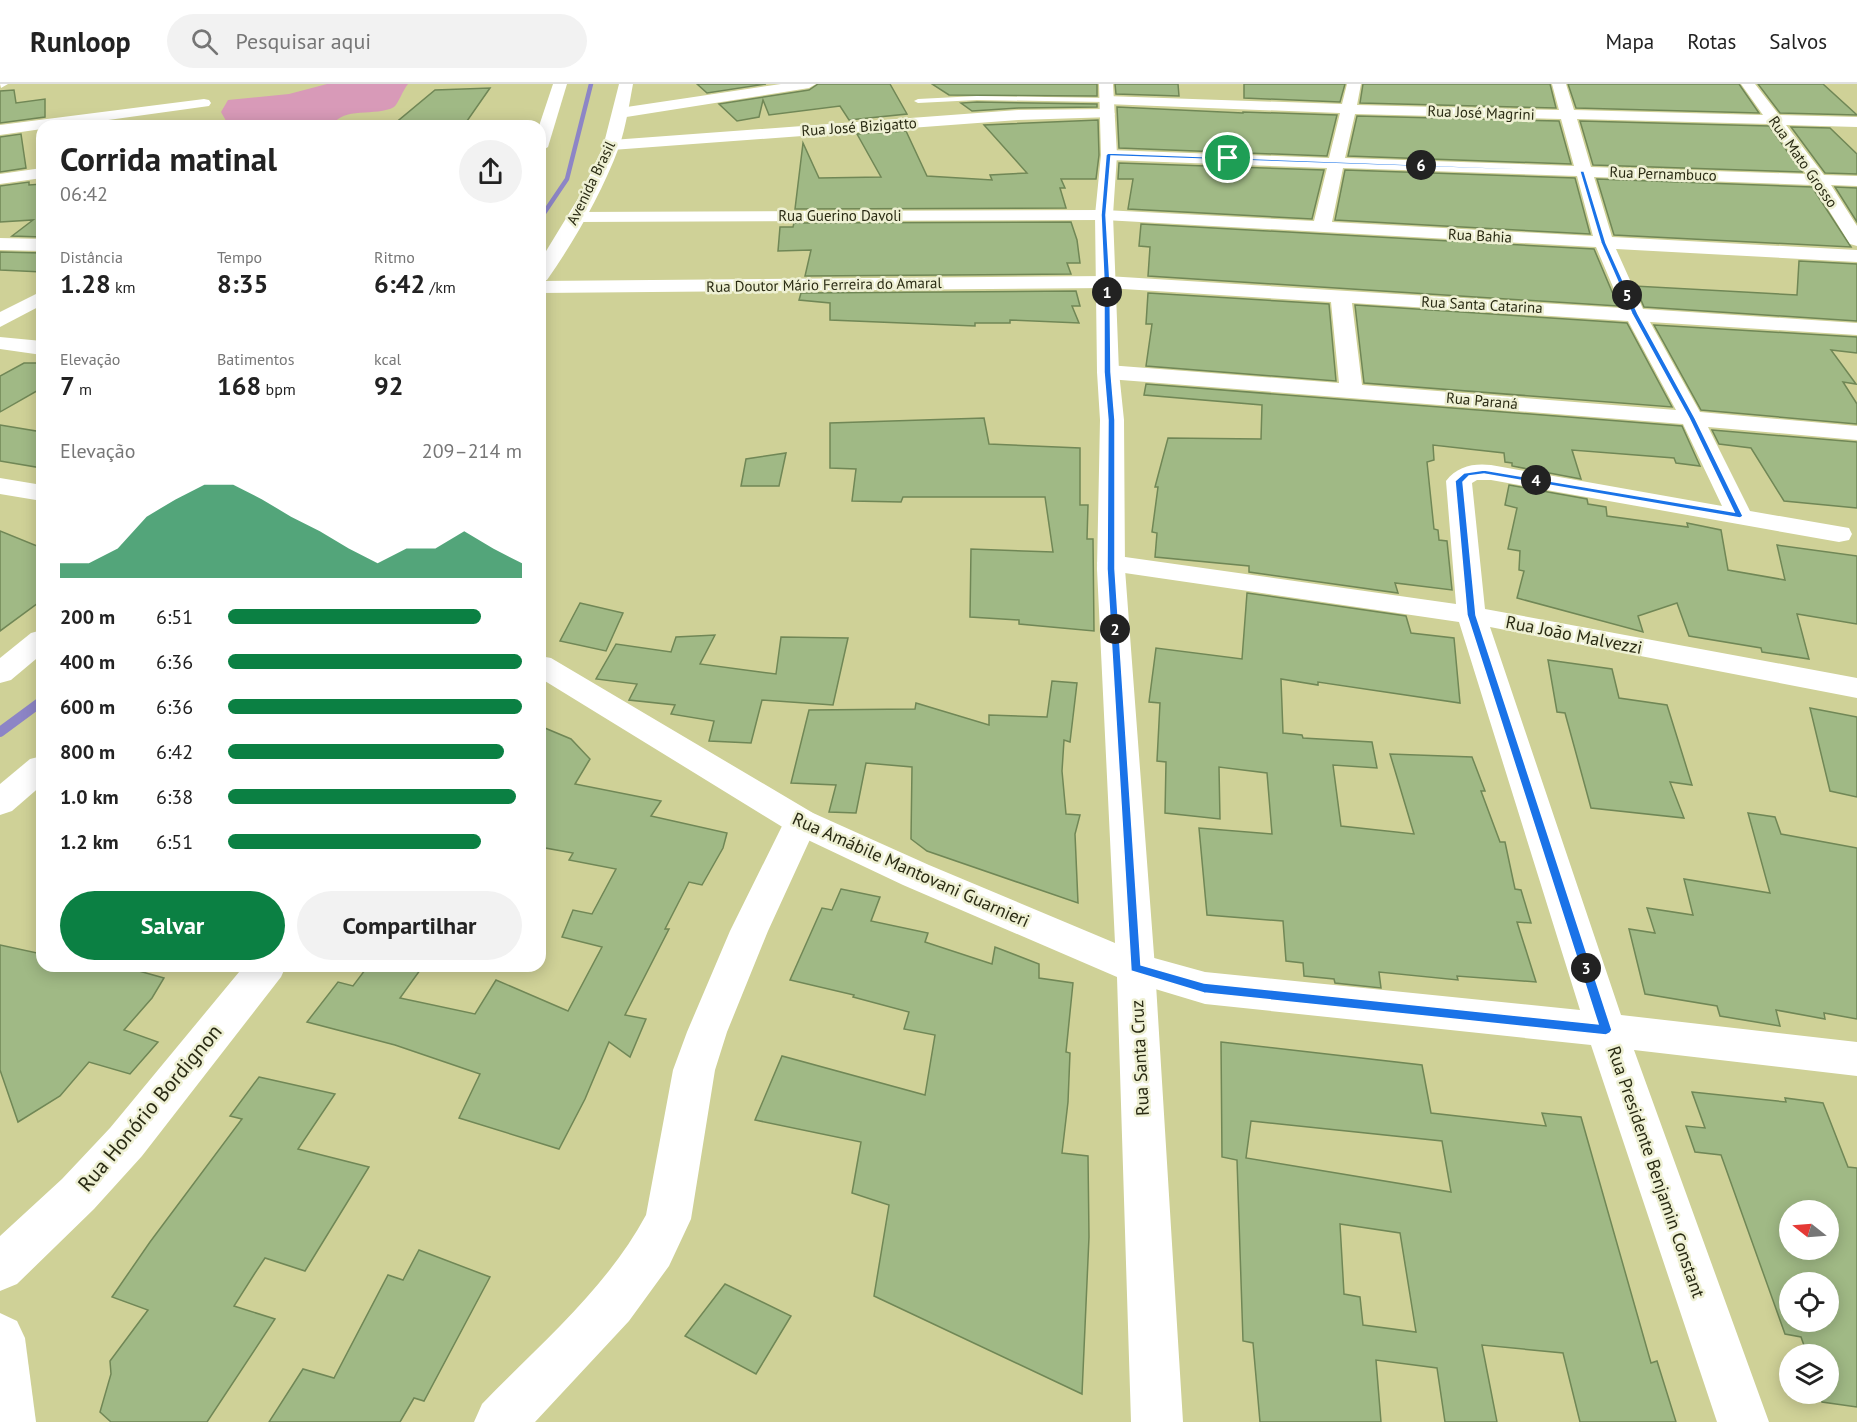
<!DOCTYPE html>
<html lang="pt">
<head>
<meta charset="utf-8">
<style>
	body { margin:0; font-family:"PT Sans",sans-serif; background:#f2f2f2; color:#222; height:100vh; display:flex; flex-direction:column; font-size:22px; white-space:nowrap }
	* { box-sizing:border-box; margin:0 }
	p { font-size:20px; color:#767676 }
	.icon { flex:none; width:33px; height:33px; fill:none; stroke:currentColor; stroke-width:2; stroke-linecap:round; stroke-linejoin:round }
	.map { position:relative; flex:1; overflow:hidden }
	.sheet { position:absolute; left:36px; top:36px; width:510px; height:852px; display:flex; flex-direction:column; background:#fff; border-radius:18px; box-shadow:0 3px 15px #0003 }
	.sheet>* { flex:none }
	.needle { width:39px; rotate:287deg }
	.fabs { position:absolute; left:1779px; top:1116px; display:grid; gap:12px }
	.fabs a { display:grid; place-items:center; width:60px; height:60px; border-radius:50%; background:#fff; box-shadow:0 3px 15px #0003; font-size:30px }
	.pin { position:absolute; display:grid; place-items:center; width:51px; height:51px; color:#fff; margin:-26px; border:3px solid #fff; border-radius:50%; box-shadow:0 2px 6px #0007 }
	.km { position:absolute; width:30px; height:30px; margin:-15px; border-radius:50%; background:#222; color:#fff; font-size:16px; line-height:30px; text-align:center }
	.round { display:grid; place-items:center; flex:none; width:63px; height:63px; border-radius:32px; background:#f2f2f2 }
	.overview { display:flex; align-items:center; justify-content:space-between; height:102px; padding:0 24px }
	h1 { font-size:33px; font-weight:800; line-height:45px }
	.stats { display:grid; grid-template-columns:repeat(3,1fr); gap:9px; height:102px; padding:6px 24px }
	.stats div { display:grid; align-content:center }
	.stats b { font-size:26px; font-weight:800 }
	.stats small { font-size:16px; font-weight:400 }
	.stats p { font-size:16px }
	.chart { height:168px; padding:12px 24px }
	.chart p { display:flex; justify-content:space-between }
	.chart svg { width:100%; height:108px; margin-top:6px; fill:#0b8043; opacity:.7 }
	.primary-button { display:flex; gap:12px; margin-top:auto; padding:12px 24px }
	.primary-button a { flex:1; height:69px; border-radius:36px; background:#0b8043; color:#fff; font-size:24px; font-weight:800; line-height:69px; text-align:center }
	.primary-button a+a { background:#f2f2f2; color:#222 }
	ul { padding:0 24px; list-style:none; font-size:20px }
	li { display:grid; grid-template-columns:96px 72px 1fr; align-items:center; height:45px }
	li i { height:15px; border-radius:8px; background:#0b8043 }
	header { display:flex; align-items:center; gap:36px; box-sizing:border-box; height:84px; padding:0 30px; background:#fff; border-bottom:2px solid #e0e0e0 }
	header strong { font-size:28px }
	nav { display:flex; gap:33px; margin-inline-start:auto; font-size:21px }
	.search { width:420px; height:54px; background:#f2f2f2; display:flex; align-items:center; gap:15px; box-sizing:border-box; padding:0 21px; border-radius:33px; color:#767676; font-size:22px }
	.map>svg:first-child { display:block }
	.green { fill:#d89ab8 }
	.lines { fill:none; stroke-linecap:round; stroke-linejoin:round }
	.stream-far1 { stroke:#8d85c6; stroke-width:4.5 }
	.stream { stroke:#8d85c6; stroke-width:10 }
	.building { fill:#a0b985; stroke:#708756; stroke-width:1.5; fill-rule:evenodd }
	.lane { fill:#fff; fill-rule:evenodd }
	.street { fill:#fff; fill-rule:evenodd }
	.secondary { fill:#fff; fill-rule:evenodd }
	.route { fill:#1a73e8; stroke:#fff; stroke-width:1.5; fill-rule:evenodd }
	.labels { text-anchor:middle; stroke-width:5; stroke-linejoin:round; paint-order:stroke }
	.far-street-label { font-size:15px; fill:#2a2b14; stroke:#eef0d3 }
	.street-label { font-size:18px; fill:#2a2b14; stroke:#eef0d3 }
	.near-street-label { font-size:21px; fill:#2a2b14; stroke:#eef0d3 }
</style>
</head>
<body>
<header>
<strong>Runloop</strong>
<div class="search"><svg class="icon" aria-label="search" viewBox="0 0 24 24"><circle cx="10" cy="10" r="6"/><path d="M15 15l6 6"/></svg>Pesquisar aqui</div>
<nav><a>Mapa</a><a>Rotas</a><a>Salvos</a></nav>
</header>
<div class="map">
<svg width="1857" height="1338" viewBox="0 0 1857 1338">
	<rect width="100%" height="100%" fill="#cfd197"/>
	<path class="green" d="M327 0H408C403 6 398 20 394 23 377 33 341 22 333 42H229L221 28 228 16 289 10Z"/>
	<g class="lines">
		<path class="stream-far1" d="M540 135 567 95 591 0"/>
		<path class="stream" d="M0 648 42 617"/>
	</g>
	<g class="building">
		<path d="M697 0H766L707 9Z"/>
		<path d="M818 0H890L907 30 849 36 840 22 769 31 763 16 759 33 737 37 719 20 809 6Z"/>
		<path d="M932 0H1097V12L949 11Z"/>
		<path d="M1115 0H1178L1179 12 1116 10Z"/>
		<path d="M1244 0H1345L1340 18 1244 14Z"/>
		<path d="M1363 0H1550L1556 24 1360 19Z"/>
		<path d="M1568 0H1739L1759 29 1576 24Z"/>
		<path d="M1758 0H1823L1857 31 1780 29Z"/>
		<path d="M490 4 467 37 393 41 435 6Z"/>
		<path d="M14 6 16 19 45 15V33L0 39V7Z"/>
		<path d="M977 18 1097 20V23L1018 24 972 27 961 19Z"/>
		<path d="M1117 23 1243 29V28L1337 31 1327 72 1119 64Z"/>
		<path d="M1357 32 1559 37 1571 80 1348 72Z"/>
		<path d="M1098 36 1099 71 1096 95H1061L1065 104H1060L1066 124 795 125 803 59 819 94 881 93 857 50 906 47 927 92 992 96 990 91 1027 89 984 41Z"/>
		<path d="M1580 37 1769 42 1802 88 1593 81Z"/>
		<path d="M1791 43 1830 44 1857 70V90L1825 89Z"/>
		<path d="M21 50 26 84 0 88V53Z"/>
		<path d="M1119 79 1324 86 1312 135 1128 125 1133 95H1118Z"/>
		<path d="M1345 86 1575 94 1590 150 1335 136Z"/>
		<path d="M1597 95 1812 103 1851 163 1614 151Z"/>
		<path d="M29 98V101L42 100V153L12 152 33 136 0 138V102Z"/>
		<path d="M1835 103 1857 104V138Z"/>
		<path d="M1071 138 1077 156 1080 179H1067L1071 190 805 192 811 166 778 167 780 143H793L794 139Z"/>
		<path d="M1141 140 1594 165 1618 222 1148 192 1150 163 1139 162Z"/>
		<path d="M0 168 42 169V188L0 186Z"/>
		<path d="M1799 177 1857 180V237L1644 223 1635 202 1797 211Z"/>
		<path d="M1076 207 1080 222H1072L1079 239 1010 236V239H975V242L830 236V219L799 216 801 209Z"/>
		<path d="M1148 209 1329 220 1336 297 1146 282 1152 240H1146Z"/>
		<path d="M1355 221 1627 239 1672 323 1364 299Z"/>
		<path d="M1654 241 1857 253V269L1831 266 1856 300 1843 298 1857 320V340L1701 326Z"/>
		<path d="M24 279H42V304L0 328V292Z"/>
		<path d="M1146 300 1682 342 1700 382 1676 379 1674 374 1572 366 1581 395 1512 382V379L1505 378 1504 369 1433 361 1434 376 1427 378 1434 445 1438 446 1439 456 1447 457 1452 506 1395 499 1398 509 1249 488V482L1155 473 1157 449 1152 448 1158 403H1155L1168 354 1261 355 1262 321 1144 311Z"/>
		<path d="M984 334 989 360 1080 364V421H1088L1087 455H1093L1094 547 1019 540V536L970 533 971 465 1053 468 1045 413H903L901 418 852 417 856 385 830 384V339Z"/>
		<path d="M0 341 42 348V384L0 377Z"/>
		<path d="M1712 346 1857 358V424L1784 417 1751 364 1719 360Z"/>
		<path d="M786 369 779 402H741L746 375Z"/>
		<path d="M1509 401 1587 415 1588 420 1606 423 1607 432 1688 443 1687 439 1721 446 1728 486 1785 496 1777 461 1857 472V540L1797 530 1809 575 1762 568 1761 564 1689 552 1677 519 1638 532 1643 548 1517 514 1524 487 1519 486 1520 467 1508 465 1517 424 1505 421Z"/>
		<path d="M0 447 42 464V516L0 547Z"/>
		<path d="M1247 509 1406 532 1411 549 1454 554 1460 619 1318 598V601L1281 595 1283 649 1302 651 1303 654 1372 658 1377 684 1333 681 1341 742 1414 750 1390 670 1472 673 1485 707H1481L1500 758H1505L1515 805 1521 806 1531 839 1517 838 1536 898 1457 892 1458 896 1379 888 1381 904 1335 899 1334 895 1304 892 1303 879 1286 877 1283 837 1207 831 1199 744 1272 750 1267 689 1219 683 1220 735 1165 729 1166 678 1157 677 1160 619 1149 618 1156 564 1242 575Z"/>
		<path d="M580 519 623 529 606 567 560 557Z"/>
		<path d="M715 551 700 580 776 590 781 553 848 554 833 621 762 616 751 659 709 657 714 637 671 630 675 621 629 616 637 600 596 595 616 560 671 568 676 553Z"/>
		<path d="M1548 576 1612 585 1619 614 1667 621 1692 701 1670 698 1684 734 1591 724 1565 629 1557 628Z"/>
		<path d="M1052 597 1077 599 1070 658 1064 656 1062 687 1066 730 1080 731 1075 750 1078 819 927 767 911 755 912 683 866 679 856 729 829 728 836 701 791 699 809 626 915 625 916 619 989 641V631L1047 633Z"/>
		<path d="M1810 624 1857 633V713L1830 707Z"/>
		<path d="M540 642 571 655 590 675 575 700 661 717 651 732 727 749 723 764 702 801 689 798 665 845H669L625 931 646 935 630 973 609 958 585 1015 559 1065 459 1034 480 990 395 961 307 938 338 898 353 902 368 882H423L400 914 475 930 496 896 568 927 602 863 562 853 573 826 592 830 616 785 569 776 573 769 540 763Z"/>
		<path d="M1748 729 1775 733 1781 750 1857 764V935L1824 929 1825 935 1776 926 1780 942 1720 932 1717 922 1645 910 1629 845 1655 849 1647 824 1693 831 1684 795 1770 809Z"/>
		<path d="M841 805 880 813 871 837 928 849 925 858 992 880 995 863 1039 880V894L1073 899 1066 968 1070 969 1068 1018 1062 1069 1088 1072 1089 1153 1082 1310 874 1212 889 1121 852 1109 861 1058 755 1036 782 972 925 1011 935 951 904 945 909 928 853 913 854 911 790 896 822 824 832 826Z"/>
		<path d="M0 861 42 870V882H121L164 894 152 914 124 946 158 958 130 990 89 978 60 1012 18 1038 0 986Z"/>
		<path d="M1221 958 1422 981 1431 1029 1546 1042 1542 1029 1581 1033 1651 1279 1657 1277 1676 1338H1580L1563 1269 1482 1261 1497 1338H1445L1437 1284 1376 1276 1381 1338H1260L1253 1259 1243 1257 1237 1076 1222 1073ZM1251 1037 1442 1057 1451 1108 1246 1074ZM1340 1140 1400 1149 1416 1248 1363 1241 1360 1213 1344 1210Z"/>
		<path d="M259 993 335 1010 298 1065 369 1083 305 1187 265 1174 255 1189 234 1222 275 1235 207 1338H111L100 1328 111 1290 110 1277 148 1226 112 1213 150 1158 242 1035 230 1032Z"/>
		<path d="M1692 1008 1786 1018 1785 1014 1823 1019 1848 1083 1857 1084V1323L1822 1318 1820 1310H1828V1270H1807L1801 1253 1785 1250 1721 1071 1695 1068 1686 1042 1705 1044ZM1790 1126H1828V1166H1790ZM1790 1198H1828V1238H1790Z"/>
		<path d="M419 1166 490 1193 424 1317 414 1314 400 1338H269L303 1285 334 1294 388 1191 403 1196Z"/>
		<path d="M725 1200 791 1232 756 1290 685 1252Z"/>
	</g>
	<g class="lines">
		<path class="lane" d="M977 12 1106 14 1110 16 1106 18 977 16 918 19 914 17 918 15Z"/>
		<g class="street">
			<path d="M0 0H8L1 4Z"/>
			<path d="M781 0H816L809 4 620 34 612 29 620 24Z"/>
			<path d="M1347 0H1361L1357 21 1559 26 1552 0H1566L1574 26 1763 31 1741 0H1755L1779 31 1857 33V43L1786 41 1824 91 1857 92V102L1831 101 1857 142V162L1850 160 1813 101 1594 93 1612 153 1857 166V178L1616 165 1643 225 1857 239V251L1650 238 1700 328 1857 342V356L1708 343 1750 427 1849 444 1852 450 1849 456 1839 458 1491 396H1477L1472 399 1485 525 1857 594V614L1490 543 1621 931 1857 958V992L1634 966 1769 1338H1717L1591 961 1205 920 1122 895 1117 884 1122 873 1136 869 1205 888 1580 926 1459 538 1111 487 1101 485 1097 479 1101 473 1111 471 1456 520 1446 397C1457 382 1474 379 1491 381L1722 422 1683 340 1108 295 1100 293 1097 288 1100 283 1108 281 1339 299 1331 218 1107 204 540 209V197L1107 192 1622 224 1596 163 1104 136 576 138 570 137 567 133 570 129 576 128 1104 126 1314 137 1327 84 1109 76 1101 71 1109 66 1329 74 1340 29 1106 20 1099 16 1106 12 1342 20ZM1355 30 1561 35 1574 82 1345 74ZM1577 35 1770 40 1806 90 1591 83ZM1343 84 1577 92 1593 152 1332 138ZM1352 219 1628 237 1676 326 1362 301Z"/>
			<path d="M204 15 209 16 211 19 209 22 65 42H42V45L0 51V41Z"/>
			<path d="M1107 25 1112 27 1115 30 1112 33 1018 36 612 66 604 61 612 56 1018 26Z"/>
			<path d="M42 84V94L0 100V90Z"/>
			<path d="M0 154 42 155V167L0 166Z"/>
			<path d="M42 207V221L0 243V228Z"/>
			<path d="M0 253 42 257V271L0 265Z"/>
			<path d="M0 394 42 401V417L0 410Z"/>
			<path d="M801 726 813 729 818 738 768 847 727 948 715 986 691 1135 684 1150 669 1182 629 1237 535 1338H474L482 1320C539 1261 607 1204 646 1131L673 986 687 948 730 847 784 738 789 729Z"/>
			<path d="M244 882H286L281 893 142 1072 94 1125 17 1200 0 1207V1152L62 1095 110 1044Z"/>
			<path d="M0 1229 17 1237 25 1254 36 1338H0Z"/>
		</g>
		<g class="secondary">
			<path d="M553 0H567L548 63 540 68 539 42Z"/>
			<path d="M619 0H633C629 21 626 43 619 63 602 109 575 156 547 196L540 198V177L579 113 603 63Z"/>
			<path d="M1099 0H1113L1117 71 1113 131 1119 288 1124 336 1125 485 1155 884 1183 1338H1131L1117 893 903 801 789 747 540 594V572L551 574 813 729 929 781 1115 859 1097 485 1100 336 1097 288 1095 131 1101 71Z"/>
			<path d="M42 546V570L11 596 0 599V574L31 549Z"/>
			<path d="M42 672V701L12 727 0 731V700L30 675Z"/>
		</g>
	</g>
	<path class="route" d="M1108 69 1584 87 1606 159 1638 230 1695 334 1743 432 1740 434 1484 390 1469 392 1463 398 1476 531 1612 946 1610 949 1606 951 1204 909 1131 887 1107 485 1108 336 1104 288V198L1101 131 1106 71ZM1111 72 1580 88 1601 159 1632 230 1689 334 1734 428 1484 386 1464 389 1455 397 1467 531 1598 940 1204 899 1141 881 1115 485V336L1111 288 1110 198 1106 131Z"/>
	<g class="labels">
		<g class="far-street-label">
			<text transform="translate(1481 29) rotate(2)" y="5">Rua José Magrini</text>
			<text transform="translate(859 43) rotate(-4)" y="5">Rua José Bizigatto</text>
			<text transform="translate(1803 78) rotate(55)" y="5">Rua Mato Grosso</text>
			<text transform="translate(1663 90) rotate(2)" y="5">Rua Pernambuco</text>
			<text transform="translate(591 99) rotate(-64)" y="5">Avenida Brasil</text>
			<text x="840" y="137">Rua Guerino Davoli</text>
			<text transform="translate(1480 152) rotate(3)" y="5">Rua Bahia</text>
			<text transform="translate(824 201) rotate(-1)" y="5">Rua Doutor Mário Ferreira do Amaral</text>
			<text transform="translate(1482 221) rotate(3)" y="5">Rua Santa Catarina</text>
			<text transform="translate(1482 317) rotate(5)" y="5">Rua Paraná</text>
		</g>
		<g class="street-label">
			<text transform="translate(1574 551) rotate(11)" y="6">Rua João Malvezzi</text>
			<text transform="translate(911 786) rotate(24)" y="6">Rua Amábile Mantovani Guarnieri</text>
			<text transform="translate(1140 974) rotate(-93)" y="6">Rua Santa Cruz</text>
			<text transform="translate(1656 1088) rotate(71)" y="6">Rua Presidente Benjamin Constant</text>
		</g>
		<g class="near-street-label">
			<text transform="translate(150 1024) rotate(-50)" y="7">Rua Honório Bordignon</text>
		</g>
	</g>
</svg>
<div class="fabs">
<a><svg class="needle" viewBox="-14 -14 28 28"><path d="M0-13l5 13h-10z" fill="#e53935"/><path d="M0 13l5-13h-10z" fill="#767676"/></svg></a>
<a><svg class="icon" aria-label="locate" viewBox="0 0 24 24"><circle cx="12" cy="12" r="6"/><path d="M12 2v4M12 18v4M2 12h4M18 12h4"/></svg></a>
<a><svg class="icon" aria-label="layers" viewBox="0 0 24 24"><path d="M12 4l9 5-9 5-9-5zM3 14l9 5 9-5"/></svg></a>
</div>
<div class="pin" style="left:1228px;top:74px;background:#1e9e55"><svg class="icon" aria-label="arrive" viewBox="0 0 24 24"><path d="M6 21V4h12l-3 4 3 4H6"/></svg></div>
<b class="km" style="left:1107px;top:208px">1</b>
<b class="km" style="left:1115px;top:545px">2</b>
<b class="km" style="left:1586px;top:884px">3</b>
<b class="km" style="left:1536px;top:396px">4</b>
<b class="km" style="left:1627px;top:211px">5</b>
<b class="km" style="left:1421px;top:81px">6</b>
<section class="sheet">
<div class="overview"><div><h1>Corrida matinal</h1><p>06:42</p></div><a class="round"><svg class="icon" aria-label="share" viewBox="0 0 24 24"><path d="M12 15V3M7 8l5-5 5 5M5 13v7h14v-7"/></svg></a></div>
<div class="stats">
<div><p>Distância</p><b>1.28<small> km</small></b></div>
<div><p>Tempo</p><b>8:35</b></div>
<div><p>Ritmo</p><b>6:42<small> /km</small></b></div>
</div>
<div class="stats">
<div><p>Elevação</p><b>7<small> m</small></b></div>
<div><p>Batimentos</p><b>168<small> bpm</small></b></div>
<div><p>kcal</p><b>92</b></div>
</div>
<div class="chart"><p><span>Elevação</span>209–214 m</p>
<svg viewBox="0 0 160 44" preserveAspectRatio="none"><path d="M0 44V38L10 38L20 32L30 19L40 12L50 6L60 6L70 12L80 19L90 25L100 32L110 38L120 32L130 32L140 25L150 32L160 38V44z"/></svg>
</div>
<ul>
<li><b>200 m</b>6:51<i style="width:86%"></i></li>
<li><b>400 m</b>6:36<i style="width:100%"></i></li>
<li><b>600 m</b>6:36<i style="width:100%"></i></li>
<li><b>800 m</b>6:42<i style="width:94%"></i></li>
<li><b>1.0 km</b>6:38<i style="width:98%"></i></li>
<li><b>1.2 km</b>6:51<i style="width:86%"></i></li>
</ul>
<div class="primary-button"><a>Salvar</a><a>Compartilhar</a></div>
</section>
</div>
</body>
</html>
